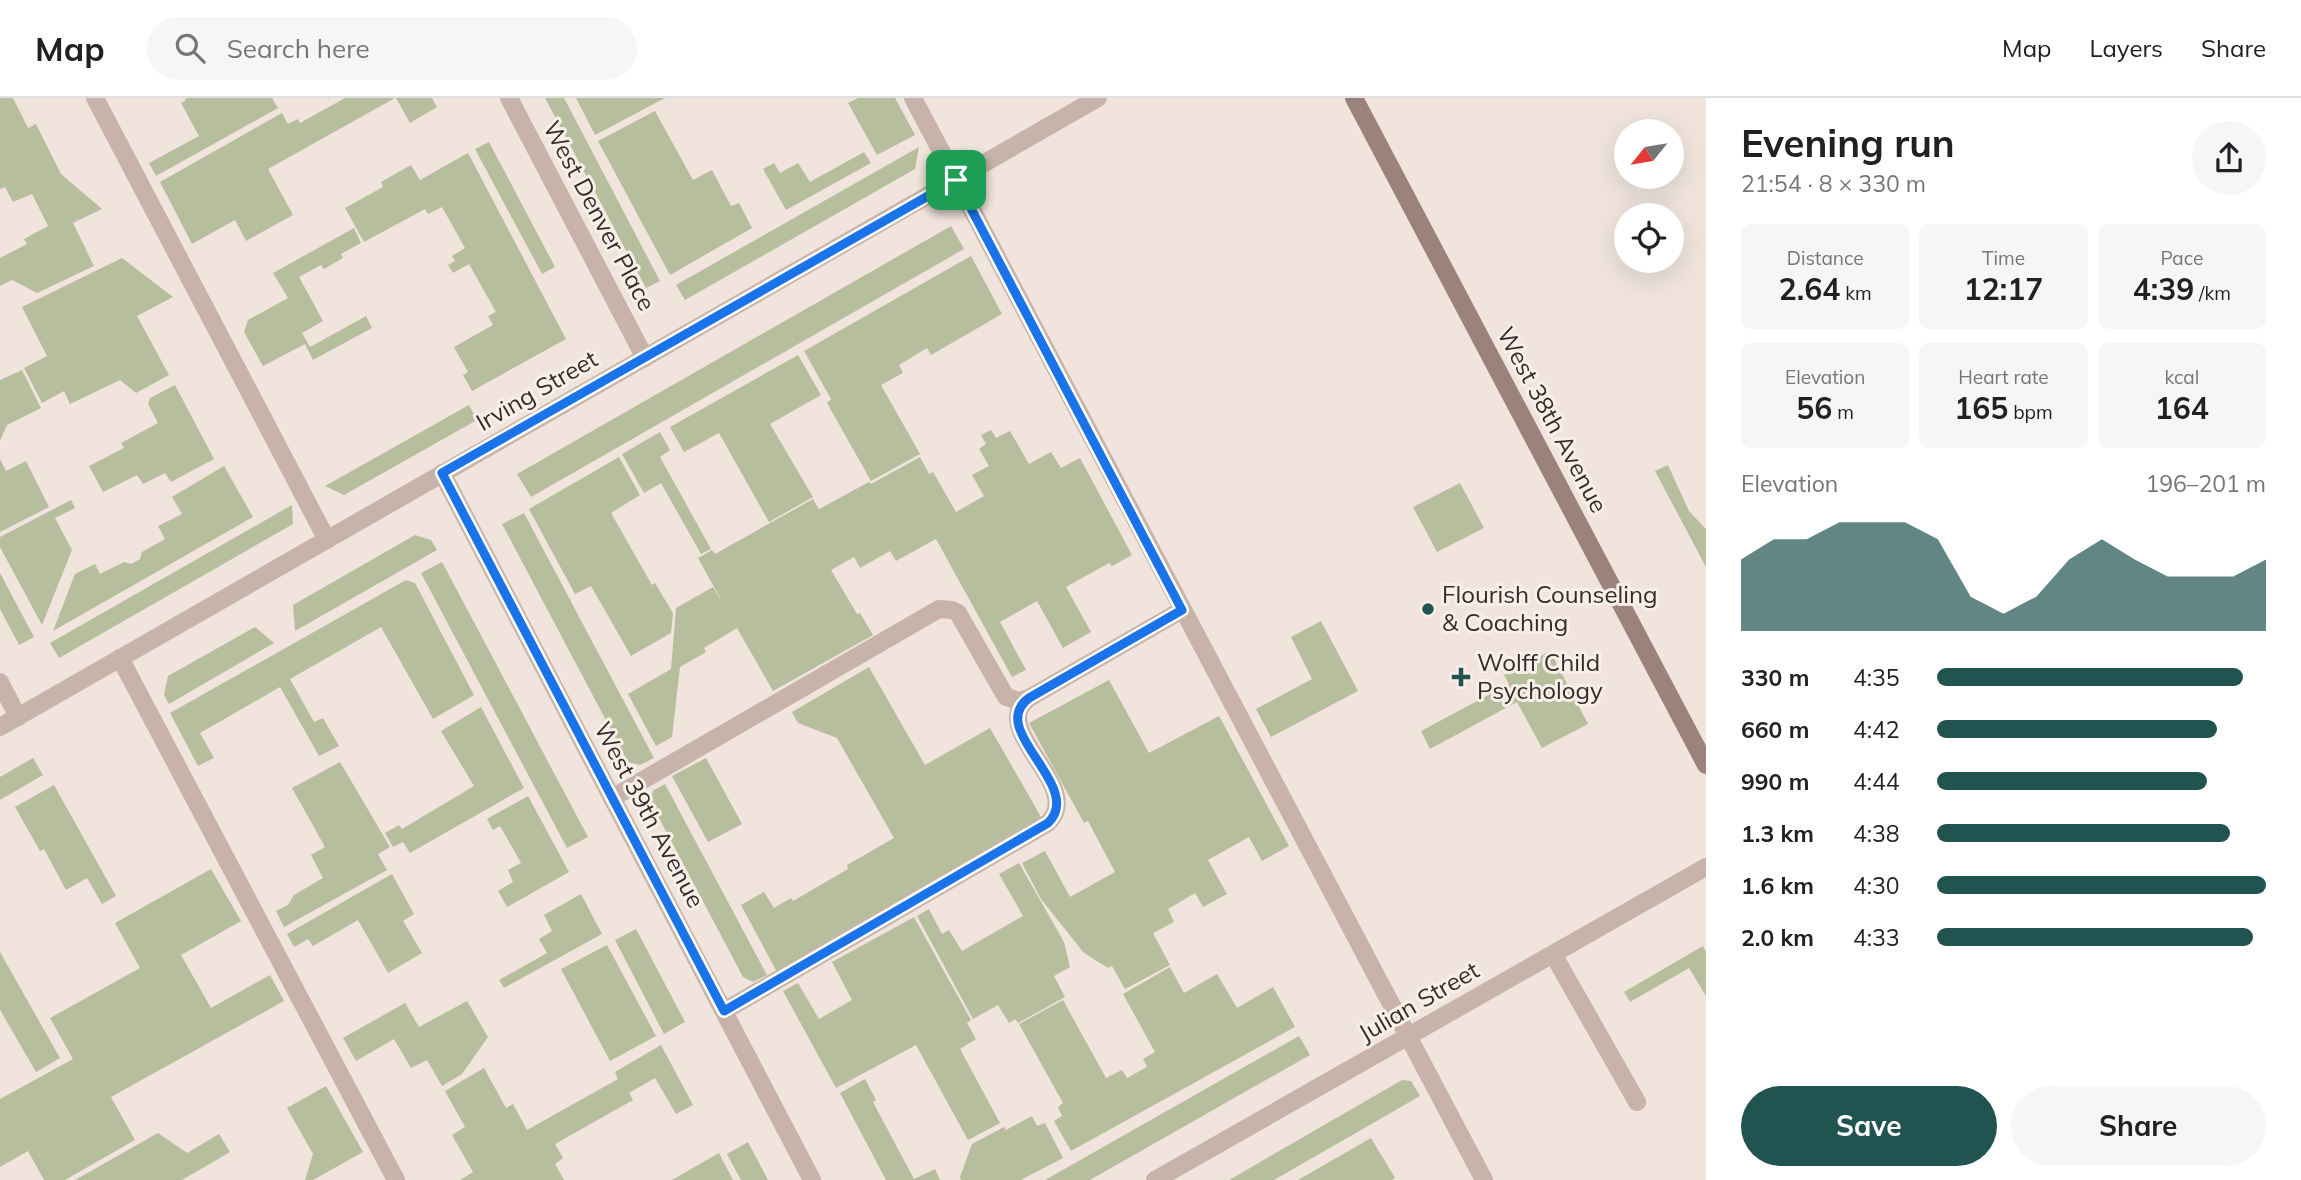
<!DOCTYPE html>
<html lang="en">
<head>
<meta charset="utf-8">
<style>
	body { margin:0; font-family:Mulish,sans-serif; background:#f6f6f6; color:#202124; height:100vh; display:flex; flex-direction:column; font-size:26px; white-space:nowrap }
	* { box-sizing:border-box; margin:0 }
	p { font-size:23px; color:#757577 }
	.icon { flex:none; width:38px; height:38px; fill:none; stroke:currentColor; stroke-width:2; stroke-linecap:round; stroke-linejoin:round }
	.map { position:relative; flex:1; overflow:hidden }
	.details { display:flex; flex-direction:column; background:#fff; width:595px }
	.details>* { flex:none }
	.needle { width:46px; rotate:240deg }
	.controls { position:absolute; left:1614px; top:21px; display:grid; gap:14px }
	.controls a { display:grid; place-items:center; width:70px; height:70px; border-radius:50%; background:#fff; box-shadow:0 7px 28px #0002; font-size:35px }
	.pin { position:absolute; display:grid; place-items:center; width:60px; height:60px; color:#fff; margin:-30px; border-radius:14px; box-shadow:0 4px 10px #0006 }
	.round { display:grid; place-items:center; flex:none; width:74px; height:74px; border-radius:37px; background:#f6f6f6 }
	.summary { display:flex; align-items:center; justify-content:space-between; height:119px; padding:0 35px }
	h1 { font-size:38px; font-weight:700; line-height:52px }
	.metrics { display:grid; grid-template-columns:repeat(3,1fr); gap:10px; height:119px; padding:7px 35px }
	.metrics div { display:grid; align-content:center; border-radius:10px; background:#f6f6f6; text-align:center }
	.metrics b { font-size:30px; font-weight:700 }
	.metrics small { font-size:19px; font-weight:400 }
	.metrics p { font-size:19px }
	.chart { height:196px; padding:14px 35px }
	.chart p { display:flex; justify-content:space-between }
	.chart svg { width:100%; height:126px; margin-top:7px; fill:#215451; opacity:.7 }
	.cta { display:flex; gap:14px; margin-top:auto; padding:14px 35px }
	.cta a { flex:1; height:80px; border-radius:42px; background:#215451; color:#fff; font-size:28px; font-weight:700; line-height:80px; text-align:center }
	.cta a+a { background:#f6f6f6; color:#202124 }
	ul { padding:0 35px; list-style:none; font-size:23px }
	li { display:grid; grid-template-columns:112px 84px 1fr; align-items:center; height:52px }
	li i { height:18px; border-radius:9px; background:#215451 }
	header { display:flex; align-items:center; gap:42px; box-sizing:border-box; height:98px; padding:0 35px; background:#fff; border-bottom:2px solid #e0e0e0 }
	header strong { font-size:33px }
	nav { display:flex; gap:38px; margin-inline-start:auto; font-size:24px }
	.search { width:490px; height:63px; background:#f6f6f6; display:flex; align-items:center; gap:18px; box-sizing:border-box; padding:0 24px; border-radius:38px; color:#757577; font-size:26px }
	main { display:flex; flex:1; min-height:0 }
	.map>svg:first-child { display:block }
	.green { fill:#b7be9d }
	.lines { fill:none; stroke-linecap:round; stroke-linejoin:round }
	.lane { stroke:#c7b3a9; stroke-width:18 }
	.street { stroke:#c7b3a9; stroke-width:18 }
	.secondary { stroke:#9b827a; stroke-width:18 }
	.route-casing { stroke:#fff; stroke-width:14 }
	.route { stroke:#1a73e8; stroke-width:9 }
	.poi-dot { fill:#215451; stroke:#f8efe8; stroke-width:2.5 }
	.labels { text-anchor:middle; stroke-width:6; stroke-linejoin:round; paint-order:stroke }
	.street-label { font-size:24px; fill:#352b28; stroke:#f8efe8 }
	.poi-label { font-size:24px; fill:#352b28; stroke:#f8efe8; text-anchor:start }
</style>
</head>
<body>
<header>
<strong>Map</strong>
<div class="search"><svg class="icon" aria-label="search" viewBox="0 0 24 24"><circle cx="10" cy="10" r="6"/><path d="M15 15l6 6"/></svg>Search here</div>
<nav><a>Map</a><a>Layers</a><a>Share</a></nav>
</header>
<main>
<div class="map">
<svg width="1706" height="1082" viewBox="0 0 1706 1082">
	<rect width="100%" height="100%" fill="#f0e4dc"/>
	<g class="green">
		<path d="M0 0H13L28 30 36 26 61 76 102 111 73 125 94 168 37 195 12 182 0 188V160L27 146 24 141 48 128 32 96 13 104 5 89 0 91Z"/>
		<path d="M185 0H272L278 10 156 78 149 65 199 38 181 5 186 2Z"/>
		<path d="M345 0H395L268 71 293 117 246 143 235 122 192 146 160 84 282 15 288 26 298 21 300 25Z"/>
		<path d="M396 0H432L437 9 410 25Z"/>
		<path d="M545 0H564L660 183 646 190Z"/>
		<path d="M576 0H665L595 37Z"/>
		<path d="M858 0H895L915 37 877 57 848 5Z"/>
		<path d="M655 13 693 82 712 72 731 108 739 105 752 130 670 177 598 43Z"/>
		<path d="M489 44 555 169 542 176 475 51Z"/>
		<path d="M919 49 915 71 685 202 676 187Z"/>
		<path d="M864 54 871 65 786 112 763 71 774 65 780 75 798 65 810 84Z"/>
		<path d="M468 55 566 241 472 293 463 277 468 274 454 249 493 227 488 218 496 214 469 166 453 175 448 167 455 163 452 158 465 150 442 109 428 116 425 111 364 144 345 110 383 89 381 84 411 67 420 82Z"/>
		<path d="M951 128 964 151 531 399 517 376Z"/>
		<path d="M354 130 361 145 341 156 343 160 324 171 321 167 299 179 323 223 302 235 310 249 366 218 372 230 313 262 305 246 263 268 244 234 248 222 288 200 273 175Z"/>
		<path d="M971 158 1002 216 931 257 927 250 899 267 903 275 881 287 920 356 871 383 827 305 831 301 804 253Z"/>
		<path d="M122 160 173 199 137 218 169 277 136 295 120 282 70 306 64 293 42 305 24 270 47 258 22 209Z"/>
		<path d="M798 257 821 297 770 326 813 399 769 424 719 335 684 354 670 329Z"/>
		<path d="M22 272 41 310 7 327 0 343V282Z"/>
		<path d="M175 287 214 361 171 384 165 375 143 386 137 377 103 394 89 368 124 350 121 345 158 325 148 306 150 300Z"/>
		<path d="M469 307 477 322 344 397 325 388Z"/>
		<path d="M991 332 996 340 1010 333 1029 366 1051 354 1061 370 1080 360 1132 457 1112 468 1109 465 1066 489 1091 534 1063 550 1037 503 1000 524 1026 572 1012 579 936 441 896 463 890 453 860 470 854 459 831 472 857 516 860 515 873 537 773 593 737 530 704 550 706 554 680 569 672 639 656 648 628 596 671 571 676 510 713 489 724 507 698 460 712 452 715 456 813 401 819 411 869 384 871 386 920 359 929 376 933 374 956 414 984 398 972 377 989 368 979 351 986 346 981 337Z"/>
		<path d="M660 334 670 352 660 359 711 451 701 456 661 385 644 395 622 356Z"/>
		<path d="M619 359 640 397 611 415 652 487 655 485 673 515 671 535 631 558 591 488 575 496 529 411Z"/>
		<path d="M0 361 6 373 26 363 49 409 0 434Z"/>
		<path d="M1668 367 1689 413 1706 431V469L1655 373Z"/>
		<path d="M224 368 253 419 53 533 75 476 95 466 100 476 124 464 131 466 140 461 142 454 165 441 158 428 182 416 172 399Z"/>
		<path d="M1460 385 1484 430 1437 454 1413 409Z"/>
		<path d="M71 402 75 410 55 420 72 452 42 527 0 449V439Z"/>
		<path d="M292 407 293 426 59 560 50 545Z"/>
		<path d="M524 415 654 660 640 667 628 664 502 426Z"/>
		<path d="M415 437 431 442 437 452 295 533 293 507Z"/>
		<path d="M442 464 588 739 567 750 421 475Z"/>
		<path d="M0 475 34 539 19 547 0 511Z"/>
		<path d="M406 482 415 485 474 597 433 621 381 529 290 581 314 624 323 620 339 648 319 658 280 589 200 635 214 660 198 668 170 615Z"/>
		<path d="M1321 523 1358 593 1271 639 1256 611 1312 581 1291 539Z"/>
		<path d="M255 529 274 545 169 606 164 597 168 578Z"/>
		<path d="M1550 553 1588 626 1542 650 1517 604 1430 651 1421 633 1509 586 1504 577Z"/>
		<path d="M869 569 925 667 990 630 1041 719 777 874 741 807 764 794 774 810 791 800 793 803 848 771 847 767 894 740 837 640 798 625 792 614Z"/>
		<path d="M1109 582 1149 655 1219 618 1289 748 1262 763 1249 739 1208 762 1227 796 1203 809 1195 795 1168 811 1174 824 1153 835 1170 867 1125 891 1112 868 1108 870 1084 855 1041 801 1022 765 1045 753 1070 799 1115 774 1088 723 1084 725 1029 625Z"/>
		<path d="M481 609 524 690 410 755 403 744 393 749 385 735 399 727 402 731 474 688 441 633Z"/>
		<path d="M33 660 43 677 0 702V679Z"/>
		<path d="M706 660 742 726 708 744 672 678Z"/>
		<path d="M340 664 390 749 378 756 387 772 284 829 276 813 288 807 294 797 323 780 311 757 325 749 292 690Z"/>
		<path d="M665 686 767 877 753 884 743 879 649 701 654 692Z"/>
		<path d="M54 687 116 798 102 806 87 780 66 792 44 751 40 753 15 709Z"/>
		<path d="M528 698 569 774 507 809 498 793 513 784 508 772 521 765 500 728 493 732 487 721Z"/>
		<path d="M1019 765 1064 844 1070 869 1054 878 1065 899 1018 925 1015 921 1009 925 998 907 973 921 917 818 929 811 942 836 949 832 962 853 1023 818 999 776Z"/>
		<path d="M211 771 241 823 181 857 211 910 270 877 284 903 111 999 135 1042 65 1082H44L28 1053 0 1069V1001L73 961 50 920 140 870 115 825Z"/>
		<path d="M392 776 414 816 403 823 422 855 388 875 358 822 313 848 308 841 294 849 287 836Z"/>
		<path d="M581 796 602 836 504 890 499 882 547 855 539 841 552 833 544 817Z"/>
		<path d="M914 819 971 922 967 925 976 941 960 951 1000 1025 968 1042 916 947 836 990 783 893 798 885 819 921 852 902 832 864Z"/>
		<path d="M636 831 685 924 664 936 615 842Z"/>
		<path d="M607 847 656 938 610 963 561 871Z"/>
		<path d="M1703 848 1706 854V898L1689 870 1630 904 1624 894Z"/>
		<path d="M0 854 60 960 36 974 0 912Z"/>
		<path d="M1170 869 1184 895 1217 876 1237 910 1273 889 1295 929 1071 1053 1054 1023 1062 1018 1058 1009 1063 1005 1019 926 1063 902 1106 980 1122 972 1127 980 1147 969 1143 961 1155 954 1123 896Z"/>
		<path d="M467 903 488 939 462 976 442 988 427 962 411 970 394 941 356 963 343 940 405 905 419 929Z"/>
		<path d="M1299 938 1310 957 1090 1082H1045Z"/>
		<path d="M661 947 693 1007 676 1016 655 980 629 995 633 1002 555 1046 563 1060 555 1066 564 1082H460L473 1074 452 1037 465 1029 445 993 484 970 506 1010 513 1006 527 1032 618 981 615 974Z"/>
		<path d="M865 981 876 1002 873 1004 914 1081 935 1071 940 1082H886L840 995Z"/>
		<path d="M1402 982 1411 983 1420 998 1274 1082H1229Z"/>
		<path d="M326 988 363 1054 313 1082H305L313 1056 287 1010Z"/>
		<path d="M1032 1018 1037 1028 1045 1025 1063 1060 1021 1082H961L960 1079 972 1046 1004 1029 1006 1032Z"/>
		<path d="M158 1035 187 1055 219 1036 230 1054 182 1082H75Z"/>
		<path d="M1371 1040 1395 1080 1392 1082H1298Z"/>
		<path d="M748 1044 768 1082H741L727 1056Z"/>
		<path d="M719 1055 733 1082H672Z"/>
	</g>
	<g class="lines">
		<g class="lane">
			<path d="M95 0 327 442"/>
			<path d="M913 0 1484 1082"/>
			<path d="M120 560 396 1082"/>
			<path d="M612 700 939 511 952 512 958 515 1006 599 1019 603 1029 600"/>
			<path d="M1553 856 1637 1004"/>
			<path d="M724 913 1048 725C1086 688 986 632 1029 600L1182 512"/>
		</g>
		<g class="street">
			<path d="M509 0 645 260"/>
			<path d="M442 375 812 1082"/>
			<path d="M0 584 18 619"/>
			<path d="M0 629 1098 0"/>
			<path d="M1155 1082 1706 769"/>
		</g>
		<path class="secondary" d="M1354 0 1706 667"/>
	</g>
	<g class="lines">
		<g class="route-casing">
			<path id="route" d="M956 82 1182 512 1029 600C985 632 1086 688 1048 725L724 913 442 375Z"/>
		</g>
		<use href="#route" class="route"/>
	</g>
	<g class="poi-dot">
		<circle cx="1428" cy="511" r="7"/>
		<path d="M1457.5 568.5h7v7h7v7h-7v7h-7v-7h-7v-7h7z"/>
	</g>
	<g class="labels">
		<g class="street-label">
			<text transform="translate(599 118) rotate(62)" y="8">West Denver Place</text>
			<text transform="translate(537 293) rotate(-30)" y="8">Irving Street</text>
			<text transform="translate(1552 322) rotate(62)" y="8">West 38th Avenue</text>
			<text transform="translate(649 717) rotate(62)" y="8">West 39th Avenue</text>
			<text transform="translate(1419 904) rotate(-30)" y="8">Julian Street</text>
		</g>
		<g class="poi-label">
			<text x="1442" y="505">Flourish Counseling<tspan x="1442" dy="28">&amp; Coaching</tspan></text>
			<text x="1477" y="573">Wolff Child<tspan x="1477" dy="28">Psychology</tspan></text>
		</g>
	</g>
</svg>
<div class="controls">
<a><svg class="needle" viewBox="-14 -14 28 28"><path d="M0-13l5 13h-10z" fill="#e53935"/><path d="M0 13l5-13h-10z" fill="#757577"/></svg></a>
<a><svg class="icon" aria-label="locate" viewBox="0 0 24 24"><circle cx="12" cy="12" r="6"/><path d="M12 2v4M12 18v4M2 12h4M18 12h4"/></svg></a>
</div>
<div class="pin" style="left:956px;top:82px;background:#1e9e55"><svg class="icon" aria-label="arrive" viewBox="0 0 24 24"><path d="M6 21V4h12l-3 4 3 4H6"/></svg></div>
</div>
<section class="details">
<div class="summary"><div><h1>Evening run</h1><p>21:54 · 8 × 330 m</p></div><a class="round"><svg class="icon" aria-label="share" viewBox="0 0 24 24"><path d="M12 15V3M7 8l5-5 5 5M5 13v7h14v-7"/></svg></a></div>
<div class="metrics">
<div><p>Distance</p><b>2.64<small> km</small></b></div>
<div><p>Time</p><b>12:17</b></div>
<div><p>Pace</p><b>4:39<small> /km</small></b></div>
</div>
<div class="metrics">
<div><p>Elevation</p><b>56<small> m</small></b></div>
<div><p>Heart rate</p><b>165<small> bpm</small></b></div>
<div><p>kcal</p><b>164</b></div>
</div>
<div class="chart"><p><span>Elevation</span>196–201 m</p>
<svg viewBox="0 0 160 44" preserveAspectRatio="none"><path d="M0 44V19L10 12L20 12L30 6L40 6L50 6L60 12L70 32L80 38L90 32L100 19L110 12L120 19L130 25L140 25L150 25L160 19V44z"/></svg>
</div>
<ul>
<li><b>330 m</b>4:35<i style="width:93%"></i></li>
<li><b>660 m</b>4:42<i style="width:85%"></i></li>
<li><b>990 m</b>4:44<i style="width:82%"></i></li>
<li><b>1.3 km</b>4:38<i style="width:89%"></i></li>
<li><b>1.6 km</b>4:30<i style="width:100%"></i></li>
<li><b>2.0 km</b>4:33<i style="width:96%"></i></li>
</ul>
<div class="cta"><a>Save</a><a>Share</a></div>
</section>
</main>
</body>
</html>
